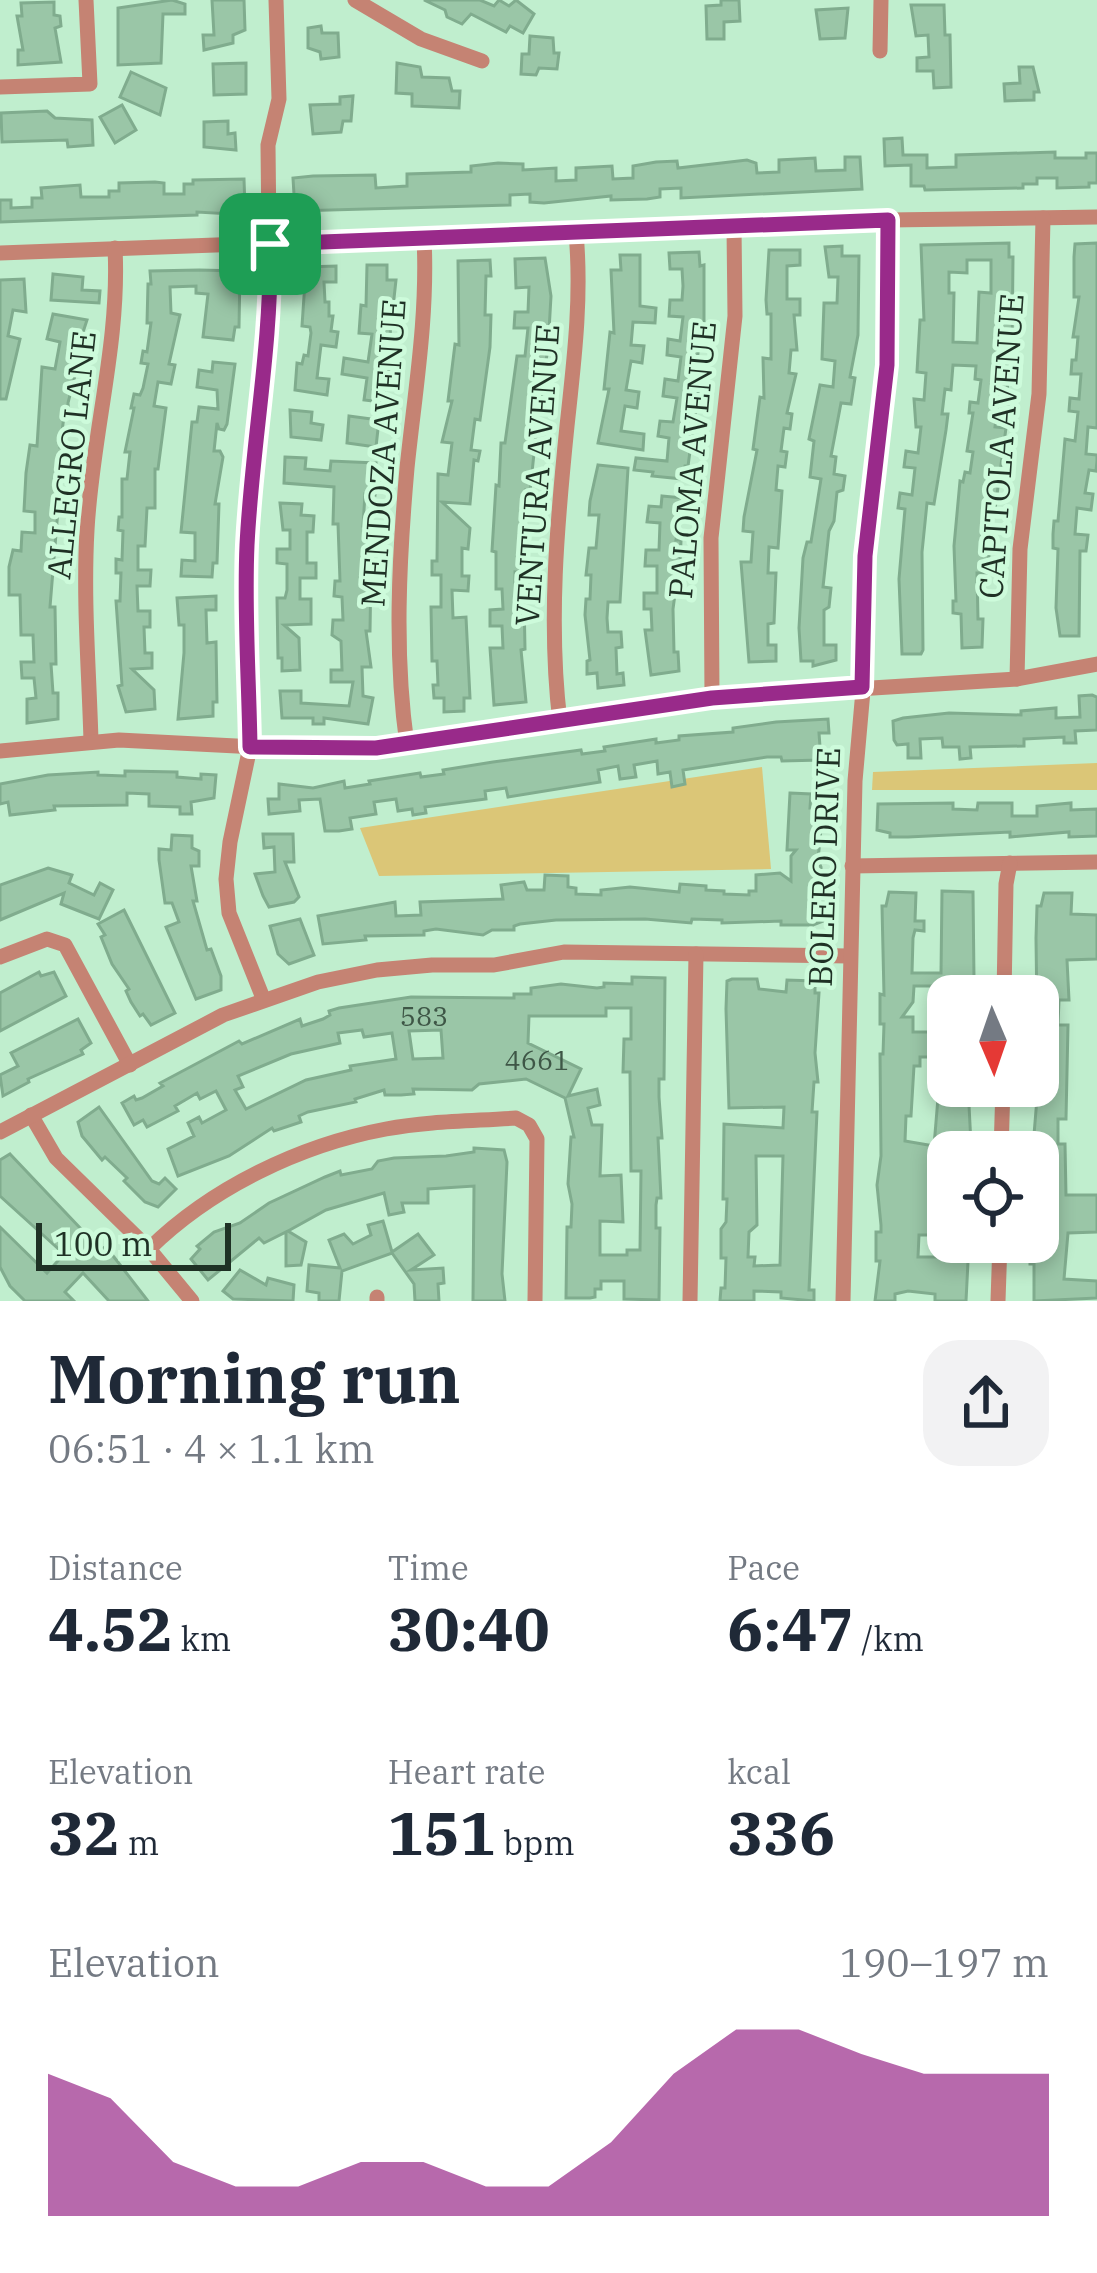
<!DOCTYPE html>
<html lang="en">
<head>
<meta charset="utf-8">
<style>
	body { margin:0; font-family:"IBM Plex Serif",serif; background:#f2f2f3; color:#1f2937; height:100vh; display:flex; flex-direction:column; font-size:45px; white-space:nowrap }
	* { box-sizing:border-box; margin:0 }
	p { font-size:39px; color:#747a83 }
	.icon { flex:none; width:66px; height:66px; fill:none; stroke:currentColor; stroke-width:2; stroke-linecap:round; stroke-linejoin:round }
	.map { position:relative; height:1301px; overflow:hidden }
	.panel { display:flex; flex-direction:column; background:#fff; flex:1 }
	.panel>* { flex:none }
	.needle { width:78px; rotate:178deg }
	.fabs { position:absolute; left:927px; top:975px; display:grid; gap:24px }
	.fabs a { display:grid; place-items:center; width:132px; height:132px; border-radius:24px; background:#fff; box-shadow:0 6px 18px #0003; font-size:60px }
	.scale { position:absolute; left:36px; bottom:30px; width:195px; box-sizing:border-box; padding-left:12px; border:6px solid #1f3125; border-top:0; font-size:33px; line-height:42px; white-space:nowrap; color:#1f3125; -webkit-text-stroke:9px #cdfbdb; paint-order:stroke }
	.pin { position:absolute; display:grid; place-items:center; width:102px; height:102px; color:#fff; margin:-51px; border-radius:24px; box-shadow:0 6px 18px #0006 }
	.round { display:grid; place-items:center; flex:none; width:126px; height:126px; border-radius:36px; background:#f2f2f3 }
	.summary { display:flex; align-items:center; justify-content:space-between; height:204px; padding:0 48px }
	h1 { font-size:66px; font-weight:800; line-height:90px }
	.metrics { display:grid; grid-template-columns:repeat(3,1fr); gap:18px; height:204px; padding:12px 48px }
	.metrics div { display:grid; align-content:center }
	.metrics b { font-size:60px; font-weight:800 }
	.metrics small { font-size:33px; font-weight:400 }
	.metrics p { font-size:33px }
	.chart { height:336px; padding:24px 48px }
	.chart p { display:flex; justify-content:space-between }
	.chart svg { width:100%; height:216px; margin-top:12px; fill:#992a8a; opacity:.7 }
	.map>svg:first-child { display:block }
	.green { fill:#dbc677 }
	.building { fill:#9ac6a7; stroke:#80ac8e; stroke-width:3; fill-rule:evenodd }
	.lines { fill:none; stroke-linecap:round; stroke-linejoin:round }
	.street { stroke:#c58373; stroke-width:15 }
	.route-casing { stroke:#fff; stroke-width:24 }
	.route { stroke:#992a8a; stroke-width:15 }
	.labels { text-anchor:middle; stroke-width:9; stroke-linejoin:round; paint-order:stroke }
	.number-label { font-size:27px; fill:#3e5646 }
	.street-label { font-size:33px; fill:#1f3125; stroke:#cdfbdb }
</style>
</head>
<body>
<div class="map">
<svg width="1097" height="1301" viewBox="0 0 1097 1301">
	<rect width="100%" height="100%" fill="#c0eece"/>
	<g class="green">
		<path d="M1097 763V790H872L873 772Z"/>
		<path d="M762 767 771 869 379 876 360 828Z"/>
	</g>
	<g class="building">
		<path d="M172 0 185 4V14H163L161 63 118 65V8Z"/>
		<path d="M212 0H244L245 30 233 35V43L204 50 203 35H214Z"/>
		<path d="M424 0H480L494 6 499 0 509 6 516 0 534 14 523 33 510 26 506 32 471 14 462 24 447 17 445 10Z"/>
		<path d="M721 0H739L740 21 724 22V39H707L706 6 721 5Z"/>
		<path d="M54 2V15L60 16 61 26 55 28 61 62 18 65V50H23L17 16H22L21 3Z"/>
		<path d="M911 5H944L945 35H950L951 87 934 88 933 71H917V58L929 57 928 35 916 36Z"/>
		<path d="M848 8 845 38 820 39 816 10Z"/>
		<path d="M321 26 322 33H338L339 57 321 59 320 52 308 48V28Z"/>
		<path d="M530 36 553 38 554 53H559L557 69 539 68 536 75 521 74 522 54H529Z"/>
		<path d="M246 63V94L214 95 213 64Z"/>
		<path d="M397 63 420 67 422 77 449 78 452 91H460L459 108 412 106V94L396 93Z"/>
		<path d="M1019 67H1033L1039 92H1034V100L1005 101 1004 84 1020 83Z"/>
		<path d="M131 72 166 88 160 115 120 97Z"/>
		<path d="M353 96 351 121H343L341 132 313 134 310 105 340 104V97Z"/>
		<path d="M122 105 136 130 115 143 100 117Z"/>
		<path d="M47 111 55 118 92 120 93 145 68 147 67 140 2 142 1 113Z"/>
		<path d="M228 121V134L235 133 236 150 204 147V122Z"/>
		<path d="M902 138 903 155H927V168L956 167V155L1055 152V158H1086V153H1097V183H1089V187L1057 188V178H1037V184H1023V188L925 190 924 186H911V165L885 166 884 139Z"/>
		<path d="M845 157H860L862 189 681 198V188L660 189V197L647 199 611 200V196L544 203 530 202V194L510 195V205L295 211 293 178 313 176 375 175 376 188 407 186V174L471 172V166L498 163 523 164V170L556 168V181L576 180V168L612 166 613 179 633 178V166L656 162 677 161 678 168 747 160 756 163 757 173 779 172V160L815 158 816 171 845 170Z"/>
		<path d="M244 179 245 209 231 210V214L197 212V215L0 222V200H11V208L32 207V198H42L41 188 80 185 81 197H109V191H119V183L155 182 164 183V194H184V184H193V180Z"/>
		<path d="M1009 243V257H1013L1012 355 1011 369 1007 368 1008 404 998 403 995 427 1006 428 994 517H984L981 545 990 546 987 573H977L978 619H983L982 647 962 648 961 614 953 613V601H956L954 546 960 481 963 482 965 472 970 473 973 452 967 451 973 413H969L970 402 978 403 981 380 975 379 976 366 953 365 951 390 945 389 942 414H948L946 430 934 504 927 503 922 552 923 650 921 654H902L899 579 905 509 898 508 900 493 912 495 915 468 904 467 906 451 918 453 921 427H916L914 399 924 400 926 373 917 372 920 320H924L921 245ZM967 260H991V293L979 292 977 343 953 342 954 293H949V272L967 273Z"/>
		<path d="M1097 243V428L1088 427 1086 454 1097 455V461L1096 471 1089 470 1085 493 1093 494 1091 510 1077 508 1075 534 1088 535 1086 551H1080L1079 636H1060L1056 608 1058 549 1053 548V534L1054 521H1058L1065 439 1075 441 1078 412 1069 411 1070 398 1079 399 1081 374H1071L1072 360H1076L1078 337H1073L1079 297H1074V257L1075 244Z"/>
		<path d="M842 246V256H859L858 335 850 377 855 378 851 404 841 403 831 456 836 457 834 474 845 476 843 490 837 492 834 521 829 531 823 587 831 588 829 607 824 610V645H836V660L813 666V661H801L799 628 803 558 807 542H811L821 479 810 477 814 441 809 439 820 385 833 387 835 361 822 359 824 303H837L838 277H829L825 247Z"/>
		<path d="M769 250H800V265L787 266V299H800V315H794L797 350H791L789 373 796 374 787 413 792 414 790 429 784 428 781 451 787 452 785 467 778 466 776 490 782 491 778 548 769 547 768 573H776L774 623 768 624V645H776V661L749 662 741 562H751L753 532 743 531 744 517 757 450 753 449 760 397 764 398 763 358 771 359V314H767L766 300Z"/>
		<path d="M699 252 700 266 704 265V331L702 345 699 344 696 371 701 372 688 466H685L683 479 652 476 653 472 634 470 636 458 667 461 669 438 658 436 660 421 673 422 677 398 663 396 665 379 678 381 681 357 667 355 668 339 680 341 683 317 669 316 670 300H682L683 286 682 269H670L669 253Z"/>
		<path d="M620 255H640V306L656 308 655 323 633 322 631 345 644 346 642 363 631 361 626 390 639 392 637 408 625 406 621 431 644 434 643 450 598 443 609 389H604L610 332 614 333 611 270H621Z"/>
		<path d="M545 258 551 296 548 348 546 361H542L541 404H536L531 435H536L530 491 526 490 525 573 515 572V598H524L525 649 521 650 526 702 494 705 490 648H503L502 626H490V610L503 609 502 589H496V552L492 551 496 485 499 486 501 443H505L517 356H525L528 328H514L515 312H528L529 287 516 288 515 259Z"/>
		<path d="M490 260 491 276H486L485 315H491L490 347 480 420 475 419 471 450 480 451 478 461 474 460 470 504 442 502 470 528 468 549 462 548V576H469L468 591 452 590 453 618 466 617 470 698H464V711L444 712V698H434L433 685H438L437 661H432L431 607H441V575H432V561H437L438 474 448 475 452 443 442 442 452 401H448L455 344 459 345 458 261Z"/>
		<path d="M367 265H387V280H396L388 353 392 354 382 402 364 400 367 378 342 374 344 358 368 362 372 334 359 333 361 305 366 306Z"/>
		<path d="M336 266V282H324L325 302H329V316H333L331 331 338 332 336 347 321 345 317 378 329 379 327 395 295 390 297 363 302 364 304 355 308 356 311 333 310 327 302 326 306 267Z"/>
		<path d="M199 270 240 271 239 327H235L233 340 203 337 208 294 196 293V286L170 287 171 313 180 315 169 364 175 365 171 384 158 382 154 406 166 408 158 469H155V508H147L145 546H138V570H151L150 586H137L138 611H150V627H144L145 653H152V668L132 669 154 690 155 709 126 712 118 686 122 685 116 601H120L121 573H116V559L122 560 123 531 118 530 119 517H122V479H127L130 452H125L134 408H131L134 394 140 395 143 388 148 364 141 363 143 351 147 352 151 323H147L148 284H151L150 271Z"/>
		<path d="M53 274 83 277 82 290 100 291 99 303 51 300Z"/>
		<path d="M24 279 26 312 13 310 8 336 20 339 6 399H0V280Z"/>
		<path d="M53 314 87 320 73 363 78 364 68 403 69 417 64 416 60 447H64L63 461H58L56 485H60L50 607H55L56 664H51L53 693H58V719L27 723V699L36 698 34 678H22L21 662H34L33 635H21L20 595H9V567L13 550 21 551 22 532 35 533V512L24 511 26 473 30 445 37 446 42 367 55 369 60 342 47 339Z"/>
		<path d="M213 362 235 364 227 424 224 430 219 429 217 423 214 451H220L223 457 215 504H219L217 563H213L212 577 181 576 182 560 195 561V533L181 532 192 422H197L199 407 218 409 217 390 197 387 199 370 212 372Z"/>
		<path d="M290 410 312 412 311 423 323 425 321 440 291 437Z"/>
		<path d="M349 416 379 420 376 447 347 443Z"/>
		<path d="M285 457 306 458 305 469 330 471 331 461 376 463 375 495 365 494 363 526H373L366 569 371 570 370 631H366L371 667H362L363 696 373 698 368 724 324 718V724H313V718H282L280 691H301V703L349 706 353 682H331V670H342L341 641 332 635 333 620H343L342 597 334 596 335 581H340L338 524H333L334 487 284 483Z"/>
		<path d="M598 465 628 468 620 602H608L607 618 608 632H621L622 647 616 648 617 674 623 673 624 685 598 688 597 673 587 674V661L590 660 585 615 586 599H590L591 575H586L589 548H596L599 515H589L590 501Z"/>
		<path d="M662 496 684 498 676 540H681L679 594H675L673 609 674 652H678L679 671 651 675 645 630H652L651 609H644V593H657V566H645L646 550H659L660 523 647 522 649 506 661 507Z"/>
		<path d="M280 503 302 504 301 515 314 516 313 532H307V563H316V578H300V599H311V624L284 625 299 638 300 670 282 671V658H278L277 598H285L287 590V564L277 563V549H290V530H283Z"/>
		<path d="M216 596V610H206L207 643 216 642 217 702H213V716L178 719 184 653V625H179L177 598Z"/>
		<path d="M1092 695 1097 697V730L1075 731 1076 743H1064V737L1024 739V746L970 747 971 758 960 759 959 747H943L942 738 920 739 921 758H908V744L897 745 894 740 893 721 903 718 949 713 1021 715V711L1056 708V718L1080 717 1079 696Z"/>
		<path d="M828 719 829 733H819L821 760 782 761 781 757H767L683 770 685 784 672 787 670 772 658 774 657 761 634 765 636 777 620 779 618 766 598 770 600 782 508 797 506 788 485 791 486 799 425 807 426 813 413 815 412 809 398 811 396 799 374 802 376 814 350 818 352 829 339 831H325L320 799 299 800 300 811 269 814 268 799H279V784L313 788 344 781 345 788 370 784 369 781 420 773 421 777 444 774 443 770 493 762 581 750 582 754 605 751 604 747 656 739V743L679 740V736L733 732V728L776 722Z"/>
		<path d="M125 771 177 772V777L201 779V774L216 775 214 798 191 802 192 814H180V807L149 806V794L127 793V805L54 806 55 810 10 815 8 802 0 804V784L48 775 98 772V775L125 776Z"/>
		<path d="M790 793 811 794 810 808H823L818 860 821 867V895H827L826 920 813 925H781V921L722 923V920L692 919 691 923 645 919 556 920 520 924 514 926V930H492L483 935 436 929 424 931V935L365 936 366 940 323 944 318 916 395 902 396 916 421 915 420 902 503 899 501 885 524 882 527 890H544L545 875 568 876V887L576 888V894L601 895V890L630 887 679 892 680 884 706 886V890L724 891V894L749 895V891H756V875L780 873 791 881V856L796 850H787Z"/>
		<path d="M953 803V809L977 810 978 803H1012V816H1037V806L1071 803V810L1097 809V836L1069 837V832L1010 837V832L908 837H890V833L877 830 878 804Z"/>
		<path d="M263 834H293L294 862H285L299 897 294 902 269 907 263 896 255 874 275 872 274 847 264 848Z"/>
		<path d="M172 835 192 836V848L199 851V866H191L197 901H193L207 950 211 949 221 976V990L196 999 166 927 179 922 172 903H165L159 860V849L171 850Z"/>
		<path d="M48 868 72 875 69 883 94 895 100 883 113 890 99 919 61 904 64 893 0 920V885Z"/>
		<path d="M942 891 973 892 974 979H970V996H940L941 986H914L913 1002 902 1017H913V1032H948V1057H920V1066H914L911 1116H906L905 1141 934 1146 939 1086H968L971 1144 968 1152H948V1235H919L918 1257H942V1242H969L966 1301H935V1294L908 1291 895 1294V1301H875L880 1261H876V1232H881V1225L877 1185 881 1156 880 1054H883L884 1024H880V994L884 995 882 906H886L889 892 916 893 915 921H924V931L915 930 913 938 912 973H941Z"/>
		<path d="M1044 893H1072L1071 914 1097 915V959L1067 960 1069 1000H1059L1058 1025H1068L1066 1119H1058V1144H1065L1066 1195H1097V1232L1068 1233 1064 1279 1097 1281V1298L1034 1301V1264H1030V1242H1038V1152L1033 1147 1038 1086 1036 938 1037 906H1041Z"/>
		<path d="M124 910 175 1013 151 1025 143 1014 140 1016 131 1002 126 991 129 989 112 964 101 937 105 935 98 924Z"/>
		<path d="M300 919 314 955 289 964 278 954 270 926Z"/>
		<path d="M39 972 41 976 54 972 66 996 0 1031V993Z"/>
		<path d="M632 977 665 978 664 1079H659V1097L662 1138H658L661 1198H657L656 1205V1228H660L659 1300 624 1299V1281H601V1289H595V1297L590 1298H566L567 1227H571L572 1204 568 1184 571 1137H574L565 1098 526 1079 479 1084 472 1090 413 1089 414 1094 401 1095H385L384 1090 355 1099 356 1102 308 1112 299 1116 301 1122 274 1131 272 1128 229 1156 178 1176 168 1149 194 1136 188 1123 199 1117 202 1123 226 1110 216 1091 200 1099 197 1093 175 1106 178 1111 147 1127 143 1120 134 1125 122 1103 134 1096 136 1100 142 1098 163 1086 160 1083 239 1041 242 1044 300 1019 302 1026 323 1019 330 1015 329 1011 339 1008 411 997 514 998V994H531V988L561 984 597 988 604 987V983L632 984ZM606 1008H631V1039H624L623 1072H630L631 1171H641L640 1250H627V1255H600V1221L623 1222 621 1175 600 1176 602 1125H592L588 1108 600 1105 597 1089 568 1096 581 1069 528 1043 529 1016H606ZM362 1030 364 1037 392 1033 396 1059 350 1066 351 1070 306 1080 246 1109 235 1090 243 1087 238 1076 291 1054 340 1043 338 1033ZM441 1030 443 1058 413 1059 409 1031Z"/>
		<path d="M732 979H757L759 989 786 992 787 980 815 981V993H819L815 1053 818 1082H814L812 1112H817L809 1290H814V1301L781 1298V1292L754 1291V1301H720L721 1288H725L726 1258H721V1229L726 1222 727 1199H723L724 1124 783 1128 784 1107 729 1108 726 1009 727 981ZM756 1156H783L780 1265 754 1266 755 1257H748L749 1232 757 1225Z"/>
		<path d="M78 1019 91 1043 81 1050 83 1054 28 1079 29 1082 3 1096 0 1075 18 1066 11 1053Z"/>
		<path d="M99 1107 152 1181 159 1184 165 1178 176 1189 158 1207 145 1202 124 1181 127 1178 105 1157 102 1160 82 1136 78 1122Z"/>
		<path d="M474 1148 504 1150 507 1162 502 1274 505 1301H473L474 1186 428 1189V1203H402L404 1212 389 1215 384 1193 326 1210 288 1231 306 1242 301 1265 286 1266V1232L264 1243 259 1238 208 1280 191 1259 200 1249 197 1246 214 1232 240 1223 269 1203 325 1177 340 1171 341 1175 372 1169 378 1161 394 1158 446 1156 474 1152Z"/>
		<path d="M10 1154 101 1250 105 1247 114 1257 148 1301H109L83 1273 65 1292 74 1301H25L10 1286 0 1267V1227L47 1273 64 1254 0 1196V1160Z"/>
		<path d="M383 1221 392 1252 418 1234 434 1255 411 1270 443 1268 444 1283 438 1284 439 1301H415L414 1284 392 1253 342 1271 339 1301H319V1293L307 1291 309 1265 340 1268 329 1240 344 1234 353 1244 371 1235 368 1225Z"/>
		<path d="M240 1270 266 1285 268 1278 294 1285 293 1301 233 1299 223 1291Z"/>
	</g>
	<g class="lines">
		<g class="street">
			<path d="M355 0 421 39 482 61"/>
			<path d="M880 51 881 0"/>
			<path d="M0 87 90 84 86 0"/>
			<path d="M0 253 888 220 1097 217"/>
			<path d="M1017 679 1020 549 1039 394 1043 218"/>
			<path d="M712 698 711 538 735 316 734 227"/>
			<path d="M560 722C548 624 557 524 567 426 574 361 582 298 576 233"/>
			<path d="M91 741C89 670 83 600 87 530 92 435 120 343 115 248"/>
			<path d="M407 745C394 654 399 559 407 468 415 391 428 316 424 238"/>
			<path d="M0 751 119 740 335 751 376 748 712 698 1017 679 1097 664"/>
			<path d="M852 866 1097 862"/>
			<path d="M0 957 47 939 65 945 130 1065"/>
			<path d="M1004 996 1006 884 1010 863"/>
			<path d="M263 998 229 913 226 879 230 842 250 747 247 549 254 451 270 330 268 145 279 99 276 0"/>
			<path d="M31 1115 56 1158 149 1249 192 1301"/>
			<path d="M0 1132 223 1015 318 982 377 970 432 965H494L564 952 850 956"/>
			<path d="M1001 1152 1003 1086"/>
			<path d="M149 1249C211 1188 300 1145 386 1129 428 1121 473 1121 516 1118L529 1125 537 1139 535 1301"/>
			<path d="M377 1301V1297"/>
			<path d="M690 1301 696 954"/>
			<path d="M843 1301 855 781 865 668 869 502 887 365 888 220"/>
			<path d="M998 1301 1000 1242"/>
		</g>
	</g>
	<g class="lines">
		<g class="route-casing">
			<path id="route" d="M888 220 887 365 865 556 862 687 712 698 376 748 250 747C249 680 244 612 247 545 252 444 272 345 270 244Z"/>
		</g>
		<use href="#route" class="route"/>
	</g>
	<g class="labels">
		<g class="number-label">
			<text x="424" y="1026">583</text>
			<text x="537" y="1070">4661</text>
		</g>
		<g class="street-label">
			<text transform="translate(1001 446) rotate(-86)" y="12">CAPITOLA AVENUE</text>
			<text transform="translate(383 453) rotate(-86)" y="12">MENDOZA AVENUE</text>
			<text transform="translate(71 455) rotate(-84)" y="12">ALLEGRO LANE</text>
			<text transform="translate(692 460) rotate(-85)" y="12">PALOMA AVENUE</text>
			<text transform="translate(537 475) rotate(-86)" y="12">VENTURA AVENUE</text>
			<text transform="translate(824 867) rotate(-88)" y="12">BOLERO DRIVE</text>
		</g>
	</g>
</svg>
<div class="fabs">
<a><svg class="needle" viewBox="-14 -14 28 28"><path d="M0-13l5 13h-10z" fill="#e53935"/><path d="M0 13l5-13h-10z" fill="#747a83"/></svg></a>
<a><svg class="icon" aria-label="locate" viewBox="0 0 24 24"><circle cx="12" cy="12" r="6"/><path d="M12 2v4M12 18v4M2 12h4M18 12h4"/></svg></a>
</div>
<div class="scale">100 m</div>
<div class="pin" style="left:270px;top:244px;background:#1e9e55"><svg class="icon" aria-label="arrive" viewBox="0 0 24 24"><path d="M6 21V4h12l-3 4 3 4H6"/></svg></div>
</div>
<section class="panel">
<div class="summary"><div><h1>Morning run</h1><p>06:51 · 4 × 1.1 km</p></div><a class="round"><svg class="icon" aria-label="share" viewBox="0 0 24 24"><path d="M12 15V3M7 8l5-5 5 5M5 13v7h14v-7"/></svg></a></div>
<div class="metrics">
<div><p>Distance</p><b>4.52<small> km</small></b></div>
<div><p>Time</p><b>30:40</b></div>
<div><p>Pace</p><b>6:47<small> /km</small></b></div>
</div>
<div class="metrics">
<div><p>Elevation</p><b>32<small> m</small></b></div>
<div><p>Heart rate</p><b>151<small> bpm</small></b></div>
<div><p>kcal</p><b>336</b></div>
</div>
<div class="chart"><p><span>Elevation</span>190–197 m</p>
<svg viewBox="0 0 160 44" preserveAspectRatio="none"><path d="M0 44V15L10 20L20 33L30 38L40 38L50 33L60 33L70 38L80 38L90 29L100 15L110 6L120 6L130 11L140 15L150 15L160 15V44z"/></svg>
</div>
</section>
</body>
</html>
